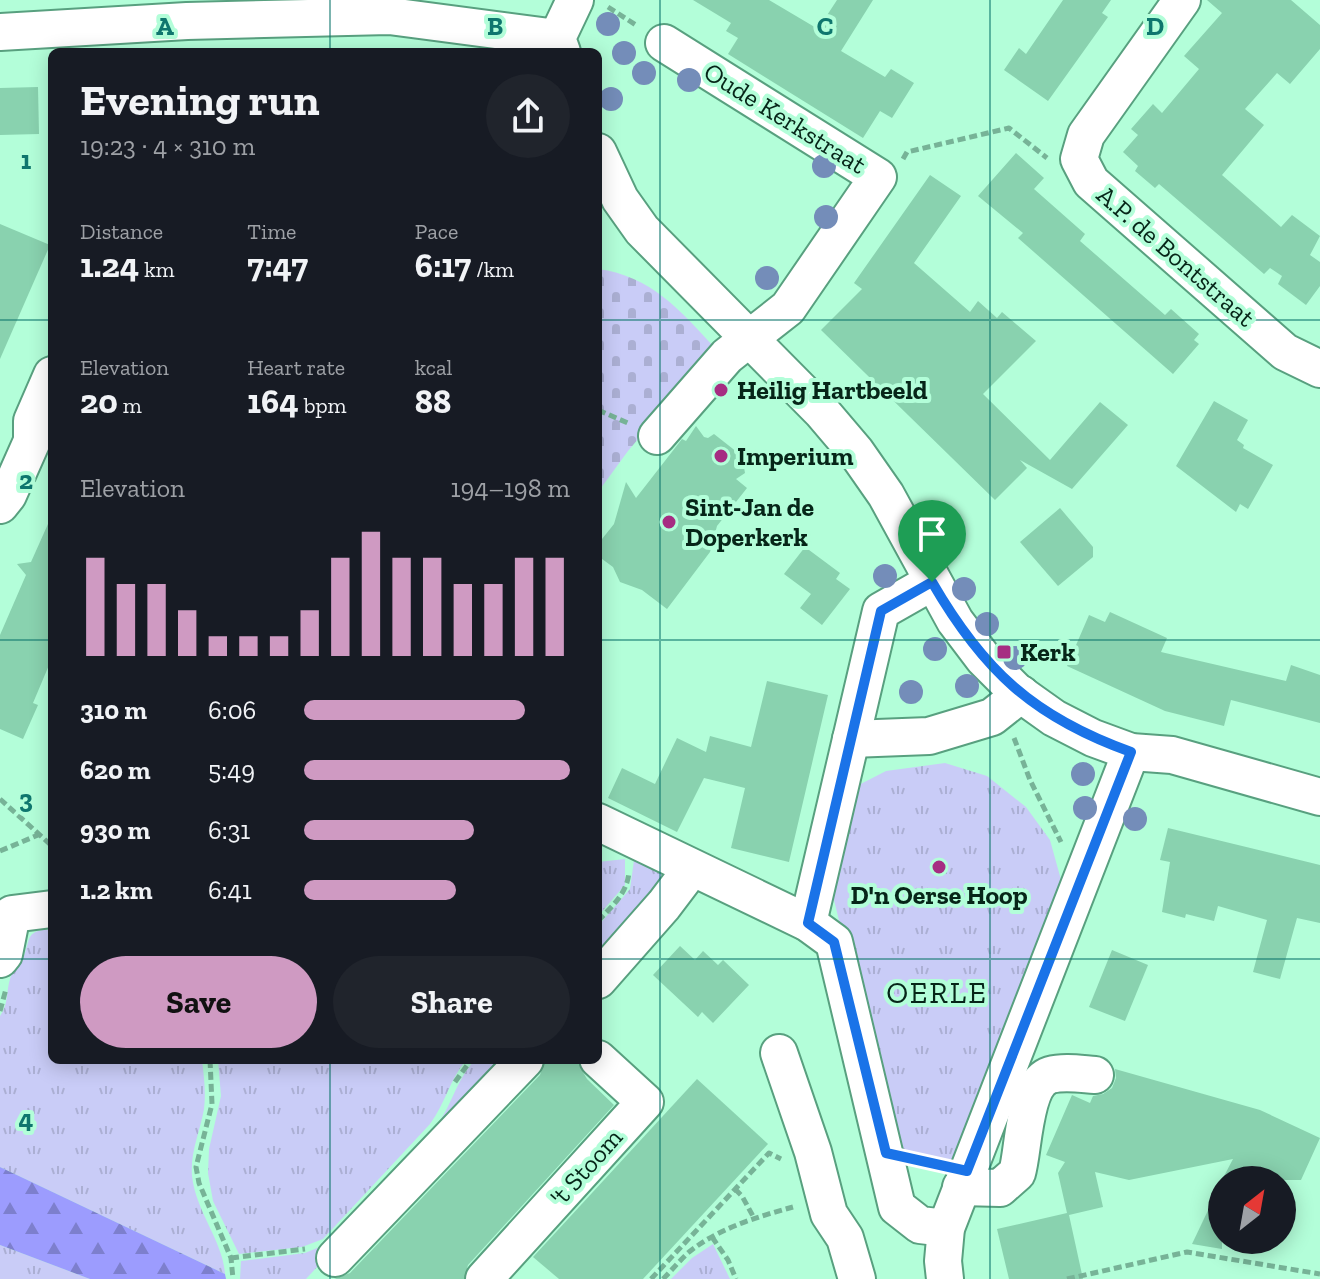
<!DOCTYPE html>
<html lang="en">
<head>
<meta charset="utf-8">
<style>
	body { margin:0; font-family:"Zilla Slab",serif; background:#20242c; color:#f1f3f6; height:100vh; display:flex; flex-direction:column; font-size:30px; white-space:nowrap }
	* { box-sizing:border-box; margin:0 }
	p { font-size:26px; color:#9ea1a6 }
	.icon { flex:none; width:44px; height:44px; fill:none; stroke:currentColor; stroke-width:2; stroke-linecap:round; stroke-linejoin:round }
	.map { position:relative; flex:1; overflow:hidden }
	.panel { position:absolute; left:48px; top:48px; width:554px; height:1016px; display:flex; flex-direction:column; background:#171b24; border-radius:12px; box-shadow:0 4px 20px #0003 }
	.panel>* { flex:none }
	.needle { width:52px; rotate:31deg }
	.buttons { position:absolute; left:1208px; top:1166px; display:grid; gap:16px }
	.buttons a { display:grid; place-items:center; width:88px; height:88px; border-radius:50%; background:#171b24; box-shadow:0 4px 20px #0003; font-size:40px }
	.pin { position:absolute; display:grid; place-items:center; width:68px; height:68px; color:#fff; margin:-82px -34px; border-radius:50% 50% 50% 0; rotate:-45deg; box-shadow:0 0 8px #0007 }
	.pin .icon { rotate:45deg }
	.round { display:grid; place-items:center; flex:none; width:84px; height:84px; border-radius:42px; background:#20242c }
	.headline { display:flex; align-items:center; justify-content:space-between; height:136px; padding:0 32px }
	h1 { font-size:44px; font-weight:800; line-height:60px }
	.metrics { display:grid; grid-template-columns:repeat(3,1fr); gap:12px; height:136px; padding:8px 32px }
	.metrics div { display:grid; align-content:center }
	.metrics b { font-size:34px; font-weight:800 }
	.metrics small { font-size:22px; font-weight:400 }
	.metrics p { font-size:22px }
	.chart { height:224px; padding:16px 32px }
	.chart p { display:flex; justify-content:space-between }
	.chart svg { width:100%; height:144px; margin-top:8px; stroke:#cf9ac2; stroke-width:6 }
	.action { display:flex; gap:16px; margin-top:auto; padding:16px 32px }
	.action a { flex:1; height:92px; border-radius:48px; background:#cf9ac2; color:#111; font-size:32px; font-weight:800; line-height:92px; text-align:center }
	.action a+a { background:#20242c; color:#f1f3f6 }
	ul { padding:0 32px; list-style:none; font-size:26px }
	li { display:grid; grid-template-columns:128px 96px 1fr; align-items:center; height:60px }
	li i { height:20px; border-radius:10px; background:#cf9ac2 }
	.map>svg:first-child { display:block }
	.grass { fill:url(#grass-tufts) }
	.forest { fill:url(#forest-firs) }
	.cemetery { fill:url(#cemetery-stones) }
	.building { fill:#89d2af }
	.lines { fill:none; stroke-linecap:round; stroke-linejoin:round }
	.minor-casing { stroke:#58a07f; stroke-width:40 }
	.path { stroke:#77b397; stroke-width:5; stroke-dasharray:8 4; stroke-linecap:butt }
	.minor { stroke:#fff; stroke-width:36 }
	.tree { fill:#748db9 }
	.route-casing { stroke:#fff; stroke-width:16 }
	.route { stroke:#1a73e8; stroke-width:10 }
	.grid { fill:none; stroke:#0f766e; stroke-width:2; stroke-opacity:0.55 }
	.poi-dot { fill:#a62d82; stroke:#b3fed9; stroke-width:3 }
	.labels { text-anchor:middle; stroke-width:8; stroke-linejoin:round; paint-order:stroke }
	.street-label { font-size:26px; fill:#062518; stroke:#b3fed9 }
	.poi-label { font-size:26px; font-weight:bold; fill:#062518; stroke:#b3fed9; text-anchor:start }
	.quarter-label { font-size:30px; letter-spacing:2px; fill:#062518; stroke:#b3fed9 }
	.grid-label { font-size:26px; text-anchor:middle; font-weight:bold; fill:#0f766e; stroke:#b3fed9; stroke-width:8; stroke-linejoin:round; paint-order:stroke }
</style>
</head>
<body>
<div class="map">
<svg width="1320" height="1279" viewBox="0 0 1320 1279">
	<defs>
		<pattern id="grass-tufts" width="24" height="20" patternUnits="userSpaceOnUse" patternTransform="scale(2)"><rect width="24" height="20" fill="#c9ccf7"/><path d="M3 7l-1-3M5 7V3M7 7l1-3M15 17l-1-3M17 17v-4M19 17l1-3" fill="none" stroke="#abafd3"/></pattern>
		<pattern id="forest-firs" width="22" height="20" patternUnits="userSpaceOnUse" patternTransform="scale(2)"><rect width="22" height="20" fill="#9c9cfe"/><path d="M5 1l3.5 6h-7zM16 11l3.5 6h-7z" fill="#7d7fcd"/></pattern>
		<pattern id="cemetery-stones" width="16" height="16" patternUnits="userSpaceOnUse" patternTransform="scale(2)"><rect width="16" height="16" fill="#c9ccf7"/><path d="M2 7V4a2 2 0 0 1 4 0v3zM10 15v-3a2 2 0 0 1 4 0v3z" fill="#abafd3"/></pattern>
	</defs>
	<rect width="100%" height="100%" fill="#b3fed9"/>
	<g class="grass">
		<path d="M945 763 987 776 1026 807 1050 840 1063 887 962 1136 956 1163 895 1148 834 900 830 871 849 790 886 771Z"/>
		<path d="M635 853 670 870 598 960V926L630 889Z"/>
		<path d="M625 859V885L598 916V862Z"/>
		<path d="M52 929V1060H202C204 1077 206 1092 204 1109 200 1132 190 1152 192 1176 196 1212 223 1241 225 1274L0 1167V1016C9 1003 6 992 10 979 12 971 21 965 24 956 31 936 26 931 52 929Z"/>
		<path d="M218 1060H466C450 1079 445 1104 430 1124L323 1239 302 1247 239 1254 213 1201 208 1173 209 1149 221 1096Z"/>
		<path d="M475 1060H507L306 1279H240L241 1261 305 1253 329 1243 435 1128C452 1106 456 1080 475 1060Z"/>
		<path d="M713 1244 730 1279H671L692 1258Z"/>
		<path d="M0 1245 90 1279H0Z"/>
	</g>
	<path class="forest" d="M0 1167 225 1274 226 1279H90L0 1245Z"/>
	<path class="cemetery" d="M598 269C651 276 680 310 715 348L628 451 598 492Z"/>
	<g class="building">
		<path d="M693 0H769L818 29 837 0H873L841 51 885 77 891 69 914 83 892 118 880 111 863 138 728 54 738 38 726 31 731 23Z"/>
		<path d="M1063 0H1111L1102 13 1108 17 1048 101 1004 70 1019 48 1026 54Z"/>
		<path d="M1207 0H1291L1320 25V49L1290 84 1277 73 1245 109 1264 125 1222 175 1281 227 1292 215 1320 236 1310 255 1320 262V286L1306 305 1278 284 1282 276 1270 268 1264 274 1159 184 1155 188 1135 171 1138 166 1123 152 1138 135 1131 129 1153 104 1162 113 1199 69 1184 56 1222 13Z"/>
		<path d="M38 87 39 134 0 135V88Z"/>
		<path d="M1016 153 1044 178 1034 189 1085 234 1080 241 1165 315 1171 309 1199 334 1194 340 1199 344 1173 374 1018 238 1023 233 978 196Z"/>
		<path d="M930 175 961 196 914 263 970 312 978 301 997 318 1002 312 1036 341 983 394 1050 460 1100 402 1128 425 1072 489 1020 460 1027 468 995 500 821 330 862 289 854 283Z"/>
		<path d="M0 224 50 245 0 359Z"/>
		<path d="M1214 401 1248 420 1237 440 1244 445 1243 448 1273 465 1248 509 1240 504 1236 512 1176 466Z"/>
		<path d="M696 426 704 437 708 438 714 434 742 456 745 473 736 479 747 488 717 526 710 552 667 609 642 590 620 582 613 567 598 556V544L614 524 626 482 636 498 682 439 686 441Z"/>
		<path d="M1060 508 1093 547V557L1058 586 1020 542Z"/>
		<path d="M52 515V658L33 703 38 705 23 739 0 729V635L26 575 17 564 31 562Z"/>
		<path d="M805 547 840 573 836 579 850 589 822 625 800 608 811 594 784 574Z"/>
		<path d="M1110 612 1167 638 1161 652 1286 681 1291 665 1320 675V723L1231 700 1224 726 1165 711 1067 666 1089 615 1105 622Z"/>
		<path d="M767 681 828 695 789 862 731 848 745 788 704 778 677 832 608 798 622 768 655 784 677 738 706 752 710 736 751 747Z"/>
		<path d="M1168 828 1320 865V923L1297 918 1280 979 1253 972 1267 920 1218 906 1214 921 1186 914 1185 918 1162 912 1170 862 1160 860Z"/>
		<path d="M680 946 695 960 703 951 718 965 723 960 749 985 713 1023 702 1012 698 1017 653 975Z"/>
		<path d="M1112 950 1148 965 1125 1021 1089 1007Z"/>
		<path d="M545 1060H576L587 1079 614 1105 468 1265 464 1279H334L350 1273 540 1075Z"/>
		<path d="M1115 1069 1260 1110 1320 1138 1301 1180H1222L1233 1159 1129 1180 1095 1172 1103 1207 1069 1215 1083 1279H1009L997 1229 1067 1213 1058 1173 1065 1162 1046 1155 1072 1095 1090 1103 1093 1096 1103 1094 1112 1088 1116 1078Z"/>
		<path d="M697 1079 768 1144 643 1279H559L533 1257Z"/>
		<path d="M1222 1181V1249L1192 1244Z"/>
	</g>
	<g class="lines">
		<g class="minor-casing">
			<g id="minor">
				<path d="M1182 0 1086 135 1079 159 1091 182 1285 352 1320 369"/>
				<path d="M0 32 187 21 389 16 557 38"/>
				<path d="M562 52 557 38 575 0"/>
				<path d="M598 152 620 199 642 230 822 412 856 452 886 495 955 621 983 658 1016 691 1054 718 1093 738 1131 752 1172 755 1320 797"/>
				<path d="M657 436 727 356 788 308 878 177 664 43"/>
				<path d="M0 505 8 495 32 441V421L52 375"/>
				<path d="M851 739 929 736 992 717 1021 694"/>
				<path d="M598 822 808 923 834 942 897 1207 920 1225 946 1228"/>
				<path d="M808 923 881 611 932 582"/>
				<path d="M0 959 4 954 12 914 52 909"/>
				<path d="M598 980 664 905 692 868"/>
				<path d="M779 1053 813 1152 829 1214 845 1238 857 1279"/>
				<path d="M961 1187 1000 1188 1017 1173C1024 1150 1023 1084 1050 1075 1064 1071 1081 1074 1095 1075"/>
				<path d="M335 1258 525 1060"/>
				<path d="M484 1279 645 1102 598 1059"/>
				<path d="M945 1279 943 1261 946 1228 1131 752"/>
			</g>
		</g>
		<g class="path">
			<path d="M608 7 636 25"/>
			<path d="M903 159 907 152 1009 128 1047 158"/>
			<path d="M598 410 630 424"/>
			<path d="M1014 738 1030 780 1061 842"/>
			<path d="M0 799 52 846"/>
			<path d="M0 851 38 835"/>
			<path d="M598 921C612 906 627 894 629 872"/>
			<path d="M0 1011 6 989"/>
			<path d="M210 1060 212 1104 196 1167 199 1183 231 1258 233 1279"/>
			<path d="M455 1082 471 1060"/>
			<path d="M735 1189 742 1196 754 1218"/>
			<path d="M712 1237 728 1260 736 1279"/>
			<path d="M231 1258 305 1249"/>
			<path d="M651 1279 769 1153 781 1159"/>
			<path d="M663 1279C672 1270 680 1260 689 1252 719 1228 757 1217 793 1207"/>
			<path d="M1067 1279 1187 1252 1320 1274"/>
		</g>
		<use href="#minor" class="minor"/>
	</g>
	<g class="tree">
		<circle cx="608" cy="24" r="12"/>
		<circle cx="624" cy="53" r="12"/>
		<circle cx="644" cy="73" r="12"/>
		<circle cx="689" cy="80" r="12"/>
		<circle cx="611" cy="99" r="12"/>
		<circle cx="824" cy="166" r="12"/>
		<circle cx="826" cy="217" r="12"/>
		<circle cx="767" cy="278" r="12"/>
		<circle cx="885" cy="576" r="12"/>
		<circle cx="964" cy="589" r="12"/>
		<circle cx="987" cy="624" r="12"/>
		<circle cx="935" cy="649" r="12"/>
		<circle cx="1015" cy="658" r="12"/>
		<circle cx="967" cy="686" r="12"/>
		<circle cx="911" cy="692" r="12"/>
		<circle cx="1083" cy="774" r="12"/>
		<circle cx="1085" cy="808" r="12"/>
		<circle cx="1135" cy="819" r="12"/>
	</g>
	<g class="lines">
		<g class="route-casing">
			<path id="route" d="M932 582C983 670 1033 717 1131 752L967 1171 886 1153 834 942 808 923 881 611Z"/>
		</g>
		<use href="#route" class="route"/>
	</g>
	<path class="grid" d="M330 0V52M660 0V1279M990 0V1279M0 320H52M598 320H1320M0 640H52M598 640H1320M0 959H52M598 959H1320M330 1060V1279"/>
	<g class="poi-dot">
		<circle cx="721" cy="390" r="8"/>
		<circle cx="721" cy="456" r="8"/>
		<circle cx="669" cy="522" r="8"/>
		<rect x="996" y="644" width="16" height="16" rx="4"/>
		<circle cx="939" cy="867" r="8"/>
	</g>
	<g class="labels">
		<g class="street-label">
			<text transform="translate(785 118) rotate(32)" y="9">Oude Kerkstraat</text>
			<text transform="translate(1176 256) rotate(41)" y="9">A.P. de Bontstraat</text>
			<text transform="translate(586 1167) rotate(-48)" y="9">'t Stoom</text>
		</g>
		<g class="poi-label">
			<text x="737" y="399">Heilig Hartbeeld</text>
			<text x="737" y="465">Imperium</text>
			<text x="685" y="516">Sint-Jan de<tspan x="685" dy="30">Doperkerk</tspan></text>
			<text x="1020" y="661">Kerk</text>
			<text x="939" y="904" text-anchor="middle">D'n Oerse Hoop</text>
		</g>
		<g class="quarter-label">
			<text x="937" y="1003">OERLE</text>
		</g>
	</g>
	<g class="grid-label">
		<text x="165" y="35">A</text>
		<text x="495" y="35">B</text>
		<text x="825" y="35">C</text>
		<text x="1155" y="35">D</text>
		<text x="26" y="169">1</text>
		<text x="26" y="489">2</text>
		<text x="26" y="808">3</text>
		<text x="26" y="1128">4</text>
	</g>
</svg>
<div class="buttons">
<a><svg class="needle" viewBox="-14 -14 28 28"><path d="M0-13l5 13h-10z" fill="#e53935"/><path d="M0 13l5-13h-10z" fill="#9ea1a6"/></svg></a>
</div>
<div class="pin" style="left:932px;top:582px;background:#1e9e55"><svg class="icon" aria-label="arrive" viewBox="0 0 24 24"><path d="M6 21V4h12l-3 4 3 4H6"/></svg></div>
<section class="panel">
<div class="headline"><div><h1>Evening run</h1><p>19:23 · 4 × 310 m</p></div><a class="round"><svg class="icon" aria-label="share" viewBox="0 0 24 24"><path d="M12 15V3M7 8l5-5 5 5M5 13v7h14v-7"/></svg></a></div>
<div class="metrics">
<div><p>Distance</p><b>1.24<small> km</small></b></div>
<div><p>Time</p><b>7:47</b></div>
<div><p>Pace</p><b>6:17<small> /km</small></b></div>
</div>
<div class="metrics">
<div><p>Elevation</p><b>20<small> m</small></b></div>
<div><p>Heart rate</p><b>164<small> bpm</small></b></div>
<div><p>kcal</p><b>88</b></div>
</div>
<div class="chart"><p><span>Elevation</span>194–198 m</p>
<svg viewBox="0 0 160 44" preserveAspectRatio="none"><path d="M5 44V14M15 44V22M25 44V22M35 44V30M45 44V38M55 44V38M65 44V38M75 44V30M85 44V14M95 44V6M105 44V14M115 44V14M125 44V22M135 44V22M145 44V14M155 44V14"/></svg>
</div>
<ul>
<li><b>310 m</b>6:06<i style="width:83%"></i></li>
<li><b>620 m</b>5:49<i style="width:100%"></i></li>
<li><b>930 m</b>6:31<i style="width:64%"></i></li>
<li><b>1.2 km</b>6:41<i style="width:57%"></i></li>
</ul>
<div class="action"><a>Save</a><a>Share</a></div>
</section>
</div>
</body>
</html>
